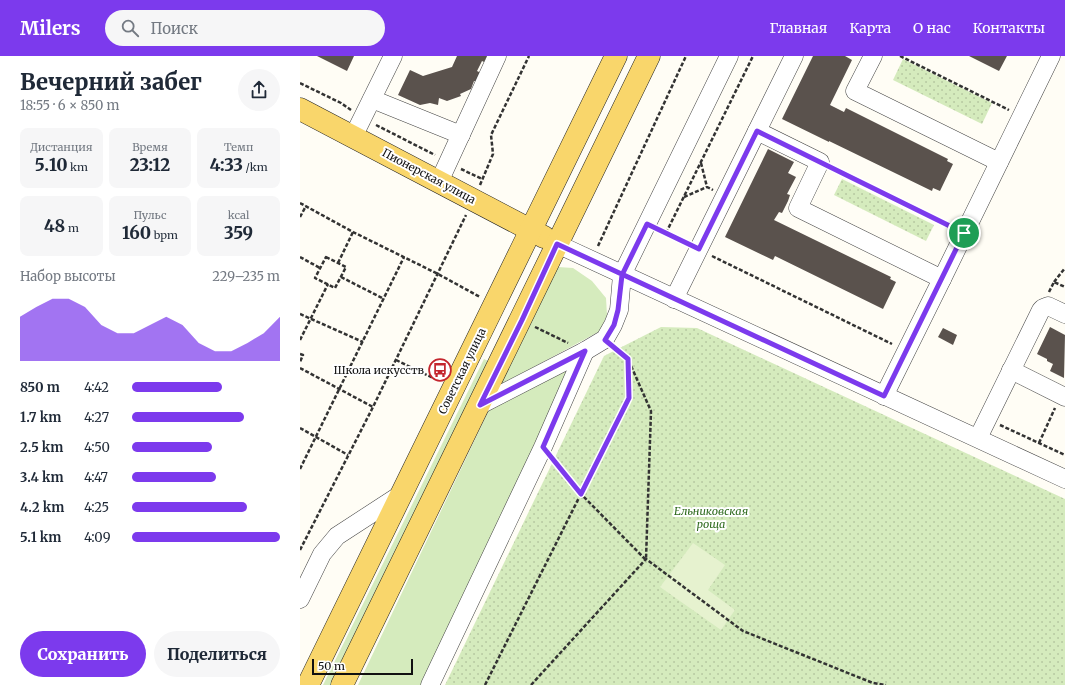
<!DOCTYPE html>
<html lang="ru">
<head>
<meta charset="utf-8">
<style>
	body { margin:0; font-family:Merriweather,serif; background:#f6f6f7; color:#1f2937; height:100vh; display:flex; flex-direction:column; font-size:15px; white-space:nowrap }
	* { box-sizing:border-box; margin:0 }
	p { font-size:13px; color:#747a83 }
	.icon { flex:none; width:22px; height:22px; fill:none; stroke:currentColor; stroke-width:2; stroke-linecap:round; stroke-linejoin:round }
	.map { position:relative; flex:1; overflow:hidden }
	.sheet { display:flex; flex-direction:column; background:#fff; width:300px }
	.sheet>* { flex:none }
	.scale { position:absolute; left:12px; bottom:10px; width:101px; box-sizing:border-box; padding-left:4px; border:2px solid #111; border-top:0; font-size:11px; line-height:14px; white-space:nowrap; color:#111; -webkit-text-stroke:3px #fff; paint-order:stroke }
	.pin { position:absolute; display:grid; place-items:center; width:34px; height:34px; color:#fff; margin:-17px; border:2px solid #fff; border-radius:50%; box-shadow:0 1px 4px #0007 }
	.round { display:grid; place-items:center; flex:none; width:42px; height:42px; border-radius:21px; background:#f6f6f7 }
	.head { display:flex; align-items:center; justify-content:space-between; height:68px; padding:0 20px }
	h1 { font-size:22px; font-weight:800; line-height:30px }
	.stats { display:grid; grid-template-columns:repeat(3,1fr); gap:6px; height:68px; padding:4px 20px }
	.stats div { display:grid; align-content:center; border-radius:8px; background:#f6f6f7; text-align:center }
	.stats b { font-size:17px; font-weight:800 }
	.stats small { font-size:11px; font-weight:400 }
	.stats p { font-size:11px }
	.chart { height:112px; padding:8px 20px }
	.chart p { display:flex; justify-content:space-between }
	.chart svg { width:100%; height:72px; margin-top:4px; fill:#7c3aed; opacity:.7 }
	.button { display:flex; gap:8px; margin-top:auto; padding:8px 20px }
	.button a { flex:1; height:46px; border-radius:24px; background:#7c3aed; color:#fff; font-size:16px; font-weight:800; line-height:46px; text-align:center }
	.button a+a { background:#f6f6f7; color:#1f2937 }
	ul { padding:0 20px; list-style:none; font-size:13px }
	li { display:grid; grid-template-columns:64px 48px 1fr; align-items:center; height:30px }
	li i { height:10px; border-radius:5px; background:#7c3aed }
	header { display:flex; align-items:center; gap:24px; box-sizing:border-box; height:56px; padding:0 20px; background:#7c3aed; color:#fff }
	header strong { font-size:19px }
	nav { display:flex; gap:22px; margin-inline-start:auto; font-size:14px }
	.search { width:280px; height:36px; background:#f6f6f7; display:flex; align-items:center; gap:10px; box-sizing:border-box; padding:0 14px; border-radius:22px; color:#747a83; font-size:15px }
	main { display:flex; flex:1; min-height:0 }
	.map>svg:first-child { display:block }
	.grass { fill:#d5ebbd }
	.park { fill:url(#park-dots) }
	.pitch { fill:#e6f2cf }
	.building { fill:#5a524d }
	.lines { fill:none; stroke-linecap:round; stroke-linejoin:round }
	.minor-casing { stroke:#444; stroke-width:19 }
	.major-casing { stroke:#222; stroke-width:23 }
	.path { stroke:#333; stroke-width:2.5; stroke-dasharray:4 2; stroke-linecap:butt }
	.minor { stroke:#fff; stroke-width:18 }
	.major { stroke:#f9d66b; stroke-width:22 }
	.route-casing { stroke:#fff; stroke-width:8 }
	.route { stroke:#7c3aed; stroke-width:5 }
	.labels { text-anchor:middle; stroke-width:4; stroke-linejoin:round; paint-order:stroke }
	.street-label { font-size:11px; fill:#111; stroke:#fff }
	.poi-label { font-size:11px; fill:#111; stroke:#fff; text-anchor:end }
	.park-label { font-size:11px; font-style:italic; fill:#2f6b1f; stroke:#fff }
</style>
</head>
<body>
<header>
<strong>Milers</strong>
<div class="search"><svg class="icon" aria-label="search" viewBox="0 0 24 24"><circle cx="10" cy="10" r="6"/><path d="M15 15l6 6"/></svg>Поиск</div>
<nav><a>Главная</a><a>Карта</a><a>О нас</a><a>Контакты</a></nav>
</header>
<main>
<section class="sheet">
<div class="head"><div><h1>Вечерний забег</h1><p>18:55 · 6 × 850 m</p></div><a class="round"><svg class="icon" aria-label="share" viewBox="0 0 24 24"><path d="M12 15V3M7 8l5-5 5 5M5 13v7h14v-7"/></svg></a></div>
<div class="stats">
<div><p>Дистанция</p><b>5.10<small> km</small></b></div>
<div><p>Время</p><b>23:12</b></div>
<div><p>Темп</p><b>4:33<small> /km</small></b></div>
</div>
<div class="stats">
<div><b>48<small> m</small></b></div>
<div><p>Пульс</p><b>160<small> bpm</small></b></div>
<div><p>kcal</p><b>359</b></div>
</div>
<div class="chart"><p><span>Набор высоты</span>229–235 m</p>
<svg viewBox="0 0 160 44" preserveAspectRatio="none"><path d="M0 44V17L10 11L20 6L30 6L40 11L50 22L60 27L70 27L80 22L90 17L100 22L110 33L120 38L130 38L140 33L150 27L160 17V44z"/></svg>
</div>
<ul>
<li><b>850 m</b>4:42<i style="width:61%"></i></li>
<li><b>1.7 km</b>4:27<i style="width:76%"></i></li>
<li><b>2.5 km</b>4:50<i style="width:54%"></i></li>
<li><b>3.4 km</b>4:47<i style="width:57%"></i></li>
<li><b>4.2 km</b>4:25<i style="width:78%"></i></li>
<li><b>5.1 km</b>4:09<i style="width:100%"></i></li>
</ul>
<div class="button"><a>Сохранить</a><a>Поделиться</a></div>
</section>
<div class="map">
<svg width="765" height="629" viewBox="0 0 765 629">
	<defs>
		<pattern id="park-dots" width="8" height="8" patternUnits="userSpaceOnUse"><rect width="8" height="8" fill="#d5ebbd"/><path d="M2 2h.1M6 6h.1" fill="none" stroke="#b6c8a1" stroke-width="1.8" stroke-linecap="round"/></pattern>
	</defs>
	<rect width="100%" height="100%" fill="#fffdf5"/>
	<g class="grass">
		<path d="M258 211 273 212 292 225 306 242 307 259 300 275 199 330Z"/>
		<path d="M184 303 190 306 31 629H23Z"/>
		<path d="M279 305 121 629H58L189 354Z"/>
	</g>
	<g class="park">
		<path d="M603 3 692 47 682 68 593 24Z"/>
		<path d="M542 123 634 169 626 185 534 139Z"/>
		<path d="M361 271 397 272 765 443V629H145L304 300Z"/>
	</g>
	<path class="pitch" d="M393 487 425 509 408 534 435 554 421 574 360 531Z"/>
	<g class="building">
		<path d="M17 0H54L47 15Z"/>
		<path d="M157 0H187L184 6 182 5 177 15 181 17 178 26 174 25 171 33 160 38 161 40 147 45 139 42 138 49 130 47 120 49 98 39 110 14 123 20 152 11Z"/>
		<path d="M513 0H545L552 4 530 49 544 56 546 52 648 103 647 105 653 108 640 135 633 132 632 135 529 85V86L482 63Z"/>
		<path d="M669 0H707L699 15Z"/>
		<path d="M468 93 494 106 488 117 496 121 487 138 490 139 488 145 482 157 479 156 474 164 591 221 590 223 596 226 583 253 475 200 473 204 425 181Z"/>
		<path d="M750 271 765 279 764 322 750 315 753 308 747 305V303L737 298Z"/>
		<path d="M643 272 657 279 653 289 638 281Z"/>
	</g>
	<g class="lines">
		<g class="minor-casing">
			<g id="minor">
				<path d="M573 0 555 35 699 106"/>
				<path d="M72 43 161 79"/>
				<path d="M457 75 520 106 498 152 642 223 584 340"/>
				<path d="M53 81 93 0"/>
				<path d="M139 126 197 0"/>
				<path d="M257 188 765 423"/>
				<path d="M642 223 751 0"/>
				<path d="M374 243 494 0"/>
				<path d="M711 314 765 341"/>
				<path d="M180 349 285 295 305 283 313 269 319 254 322 219 429 0"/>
				<path d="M678 382 741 254 743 252 748 250 765 258"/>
				<path d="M0 543 22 498 37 480 100 439"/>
				<path d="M130 629 243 391 285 295"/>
			</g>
		</g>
		<g class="major-casing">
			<g id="major">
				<path d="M0 53 244 181"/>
				<path d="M8 629 316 0"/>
				<path d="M42 629C145 420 247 210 349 0"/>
			</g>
		</g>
		<g class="path">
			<path d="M600 0 709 54"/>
			<path d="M0 27 41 47 51 54"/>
			<path d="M76 69 135 99"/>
			<path d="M401 107 407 131 413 134"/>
			<path d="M161 113 182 123"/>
			<path d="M533 113 651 171"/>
			<path d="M180 129 193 98 191 79 229 0"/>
			<path d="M384 141 407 131"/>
			<path d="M0 147 53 176 138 218 180 241"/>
			<path d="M0 161 6 150"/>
			<path d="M360 174 386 187"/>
			<path d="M366 177 453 0"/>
			<path d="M298 190 386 0"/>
			<path d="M412 200 592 288"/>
			<path d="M0 201 20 212"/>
			<path d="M26 201 46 211 35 232 15 222Z"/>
			<path d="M38 207 53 176"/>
			<path d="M41 221 84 243"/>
			<path d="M754 226 765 212"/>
			<path d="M749 236 754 226 765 231"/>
			<path d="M0 258 63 286"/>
			<path d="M235 271 268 287"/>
			<path d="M0 284 28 228"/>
			<path d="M316 292 328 303 351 355 346 503"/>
			<path d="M0 298 3 299 0 306"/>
			<path d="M96 304 133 322"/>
			<path d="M0 312 73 351"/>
			<path d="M700 369 765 399"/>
			<path d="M0 372 48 399"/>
			<path d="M739 387 755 352"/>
			<path d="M253 404 281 438 345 503"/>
			<path d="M0 413 104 201"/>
			<path d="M0 494 73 351 166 159"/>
			<path d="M185 629 329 342 328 303"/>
			<path d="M231 629 346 503 443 575 573 627 586 629"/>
		</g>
		<use href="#minor" class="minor"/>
		<use href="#major" class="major"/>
	</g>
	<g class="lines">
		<g class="route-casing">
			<path id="route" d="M664 177 584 340 257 188 222 264 180 349 285 295 243 391 281 438 329 342 328 303 305 284 314 269 318 254 322 219 347 168 399 193 457 75 664 177"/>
		</g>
		<use href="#route" class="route"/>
	</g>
	<defs>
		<g id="bus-ring" transform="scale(1.15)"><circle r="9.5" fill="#fff" stroke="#c4262e" stroke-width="1.5"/><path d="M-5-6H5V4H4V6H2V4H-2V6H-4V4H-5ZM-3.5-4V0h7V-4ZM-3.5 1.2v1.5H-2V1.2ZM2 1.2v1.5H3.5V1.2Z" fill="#c4262e"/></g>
	</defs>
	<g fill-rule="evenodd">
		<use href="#bus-ring" x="140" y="314"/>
	</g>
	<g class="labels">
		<g class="street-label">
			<text transform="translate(129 120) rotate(28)" y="4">Пионерская улица</text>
			<text transform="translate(162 315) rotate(-64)" y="4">Советская улица</text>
		</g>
		<g class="poi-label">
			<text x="124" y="318">Школа искусств</text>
		</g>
		<g class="park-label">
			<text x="411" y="459">Ельниковская<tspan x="411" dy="13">роща</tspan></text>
		</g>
	</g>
</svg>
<div class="scale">50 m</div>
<div class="pin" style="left:664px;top:177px;background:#1e9e55"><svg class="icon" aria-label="arrive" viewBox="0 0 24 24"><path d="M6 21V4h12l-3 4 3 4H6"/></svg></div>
</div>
</main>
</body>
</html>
